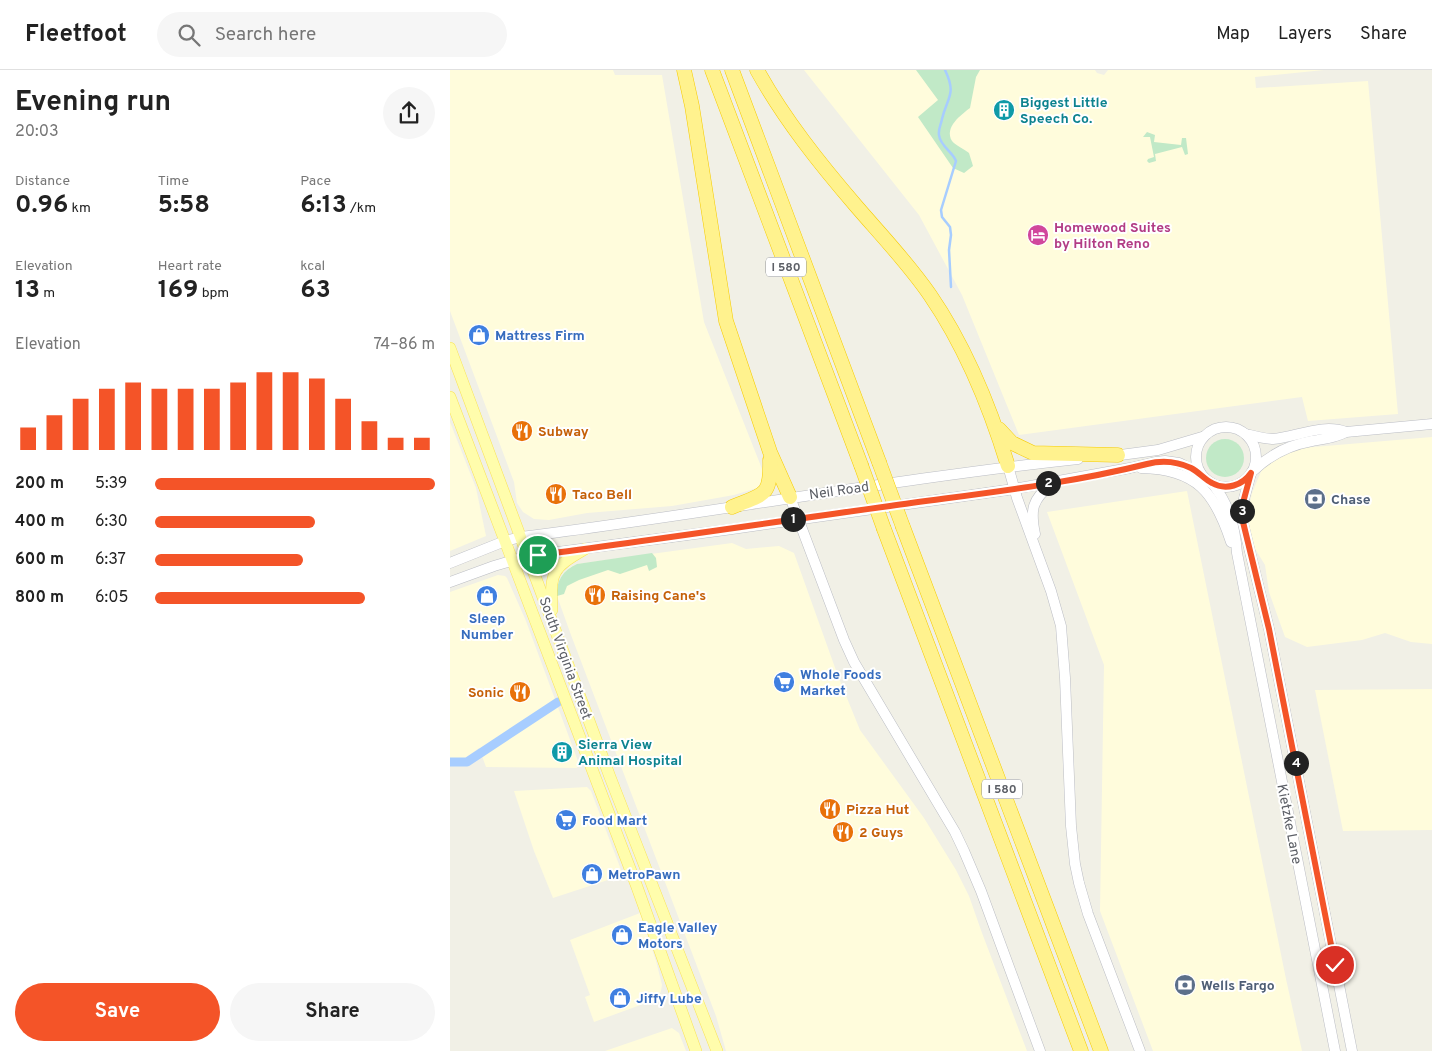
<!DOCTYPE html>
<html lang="en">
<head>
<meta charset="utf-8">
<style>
	body { margin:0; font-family:Overpass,sans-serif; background:#f6f6f6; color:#222; height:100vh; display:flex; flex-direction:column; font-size:19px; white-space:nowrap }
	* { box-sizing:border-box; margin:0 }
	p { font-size:16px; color:#767676 }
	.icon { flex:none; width:28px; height:28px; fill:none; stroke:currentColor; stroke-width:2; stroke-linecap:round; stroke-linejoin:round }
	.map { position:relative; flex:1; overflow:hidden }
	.side { display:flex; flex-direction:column; background:#fff; width:450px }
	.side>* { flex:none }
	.pin { position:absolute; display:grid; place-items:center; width:42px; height:42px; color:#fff; margin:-21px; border:2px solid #fff; border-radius:50%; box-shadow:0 1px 5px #0007 }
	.km { position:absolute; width:25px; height:25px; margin:-12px; border-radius:50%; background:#222; color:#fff; font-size:14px; line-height:25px; text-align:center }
	.round { display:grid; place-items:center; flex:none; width:52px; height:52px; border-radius:26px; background:#f6f6f6 }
	.overview { display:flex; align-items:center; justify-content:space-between; height:85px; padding:0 15px }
	h1 { font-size:28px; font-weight:700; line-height:38px }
	.figures { display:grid; grid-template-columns:repeat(3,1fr); gap:8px; height:85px; padding:5px 15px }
	.figures div { display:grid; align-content:center }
	.figures b { font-size:25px; font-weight:700 }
	.figures small { font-size:14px; font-weight:400 }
	.figures p { font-size:14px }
	.chart { height:140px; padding:10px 15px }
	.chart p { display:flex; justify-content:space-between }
	.chart svg { width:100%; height:90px; margin-top:5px; stroke:#f45428; stroke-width:6 }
	.action { display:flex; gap:10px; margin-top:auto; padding:10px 15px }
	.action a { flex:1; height:58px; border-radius:30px; background:#f45428; color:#fff; font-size:20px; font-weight:700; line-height:58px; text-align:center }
	.action a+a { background:#f6f6f6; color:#222 }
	ul { padding:0 15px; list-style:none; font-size:16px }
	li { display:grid; grid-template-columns:80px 60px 1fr; align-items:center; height:38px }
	li i { height:12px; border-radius:6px; background:#f45428 }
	header { display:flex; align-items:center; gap:30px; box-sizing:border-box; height:70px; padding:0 25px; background:#fff; border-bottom:1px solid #e0e0e0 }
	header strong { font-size:24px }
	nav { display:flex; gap:28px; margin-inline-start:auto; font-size:18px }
	.search { width:350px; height:45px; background:#f6f6f6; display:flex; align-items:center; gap:12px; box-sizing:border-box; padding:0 18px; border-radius:28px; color:#767676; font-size:19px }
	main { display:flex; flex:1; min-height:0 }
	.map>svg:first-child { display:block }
	.commercial { fill:#fffcdc }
	.green { fill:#c1e9c7 }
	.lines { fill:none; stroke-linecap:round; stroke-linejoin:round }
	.stream { stroke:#a7cdff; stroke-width:2.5 }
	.canal { stroke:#a7cdff; stroke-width:9 }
	.secondary-casing { stroke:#bbbdc4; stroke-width:11 }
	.primary-casing { stroke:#fae355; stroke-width:12 }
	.highway-casing { stroke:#f6cb00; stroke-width:15 }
	.secondary { stroke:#fff; stroke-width:10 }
	.primary { stroke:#fffdac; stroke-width:11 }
	.highway { stroke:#fff28e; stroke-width:14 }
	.highway-bridge-casing { stroke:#f6cb00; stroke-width:15; stroke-linecap:butt }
	.highway-bridge { stroke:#fff28e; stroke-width:14 }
	.route-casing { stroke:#fff; stroke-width:10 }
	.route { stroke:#f45428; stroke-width:6 }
	.labels { text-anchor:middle; stroke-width:4; stroke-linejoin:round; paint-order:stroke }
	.shield { fill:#fff; stroke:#8e9095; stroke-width:1 }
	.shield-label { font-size:12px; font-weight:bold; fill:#5d6067 }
	.culture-label { font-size:14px; font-weight:bold; fill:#0d838f; stroke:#fff; text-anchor:start }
	.hotel-label { font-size:14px; font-weight:bold; fill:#b23c85; stroke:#fff; text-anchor:start }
	.shop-label { font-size:14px; font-weight:bold; fill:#366cbe; stroke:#fff; text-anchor:start }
	.food-label { font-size:14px; font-weight:bold; fill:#c56008; stroke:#fff; text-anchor:start }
	.street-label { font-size:14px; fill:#5d6067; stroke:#fff }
	.service-label { font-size:14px; font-weight:bold; fill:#4e5e75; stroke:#fff; text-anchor:start }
</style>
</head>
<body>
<header>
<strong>Fleetfoot</strong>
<div class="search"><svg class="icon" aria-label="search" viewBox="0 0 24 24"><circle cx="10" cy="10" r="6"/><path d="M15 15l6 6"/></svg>Search here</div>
<nav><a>Map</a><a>Layers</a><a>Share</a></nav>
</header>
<main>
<section class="side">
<div class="overview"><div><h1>Evening run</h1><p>20:03</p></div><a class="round"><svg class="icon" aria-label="share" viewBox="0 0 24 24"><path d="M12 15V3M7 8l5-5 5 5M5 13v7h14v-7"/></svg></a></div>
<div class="figures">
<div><p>Distance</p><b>0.96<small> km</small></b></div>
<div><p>Time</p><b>5:58</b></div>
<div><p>Pace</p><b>6:13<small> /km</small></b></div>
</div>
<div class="figures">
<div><p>Elevation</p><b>13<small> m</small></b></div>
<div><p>Heart rate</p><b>169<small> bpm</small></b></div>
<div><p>kcal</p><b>63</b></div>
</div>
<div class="chart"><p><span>Elevation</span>74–86 m</p>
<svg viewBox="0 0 160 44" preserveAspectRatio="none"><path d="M5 44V33M15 44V27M25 44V19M35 44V14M45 44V11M55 44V14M65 44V14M75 44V14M85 44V11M95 44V6M105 44V6M115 44V9M125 44V19M135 44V30M145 44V38M155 44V38"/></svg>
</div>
<ul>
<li><b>200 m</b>5:39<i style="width:100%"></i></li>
<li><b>400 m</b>6:30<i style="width:57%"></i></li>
<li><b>600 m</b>6:37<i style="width:53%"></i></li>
<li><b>800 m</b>6:05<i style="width:75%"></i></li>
</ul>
<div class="action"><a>Save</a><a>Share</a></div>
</section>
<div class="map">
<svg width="982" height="981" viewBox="0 0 982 981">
	<rect width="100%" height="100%" fill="#f1f0e6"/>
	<g class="commercial">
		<path d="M0 0H163L165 5H212L254 252 314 404 312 412 307 418 284 425 222 436 137 443 99 450 84 449 73 442 67 433 64 412 0 241Z"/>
		<path d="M354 0H645L647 3 654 5 658 0H874L805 7 806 18 918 11 948 344 858 351 852 327 569 365 512 225 469 145Z"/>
		<path d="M0 352 26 418 36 466 0 481Z"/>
		<path d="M982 367V574L961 572 935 563 912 570 857 577 835 567 819 522 815 495 804 477 797 446 802 423 813 397 840 379Z"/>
		<path d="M737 421 836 909 852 981H703L650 841 654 595 597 442Z"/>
		<path d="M282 473 296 479 329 476 344 483 388 606 410 660 474 748 506 800 519 826 532 863 577 981H276L266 946 121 565 107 526V519L109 511 113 504 120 497 127 494Z"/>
		<path d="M48 505 55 506 57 508 76 551 129 694 127 698 36 697 29 678 15 688H0V522Z"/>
		<path d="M982 619V760L893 761 865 620Z"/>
		<path d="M137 717 141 721 173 805 103 828 84 781 64 721Z"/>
		<path d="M190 843 206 891 212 915 211 921 209 926 204 930 144 952 135 927 140 925 120 870Z"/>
		<path d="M222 958 229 963 236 981H155Z"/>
	</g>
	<g class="green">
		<path d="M466 0H530L526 7 520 38C511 45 494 57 502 71 505 75 514 79 519 83L523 96 514 103 503 98 468 47 488 30Z"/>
		<path d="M697 62 705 65 704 72 731 75 732 68H736L738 84 735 85 732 77 705 84 706 91 699 93 697 91 698 89 704 87 700 67H693Z"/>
		<circle cx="775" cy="388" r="19"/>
		<path d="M202 483 206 488 207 497 199 501 197 495 170 504 158 500 129 510 117 516 114 524 107 526C106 511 113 500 127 494Z"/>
	</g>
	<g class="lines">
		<path class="stream" d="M495 0C507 25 497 27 492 49 491 55 488 59 489 65 490 76 503 82 506 91L491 140 492 147 500 157 501 165 499 180 501 217"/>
		<path class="canal" d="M0 692H17L108 632"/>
		<g class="secondary-casing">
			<g id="secondary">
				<circle cx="776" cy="387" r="30"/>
				<path d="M796 364C804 366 814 369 823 369 846 367 873 353 896 362"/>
				<path d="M663 386 708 380 752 367"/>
				<path d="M558 396 567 428 601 521 611 556 615 608 621 756 625 794 629 813 638 844 690 981"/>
				<path d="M691 398C747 399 765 423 781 472"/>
				<path d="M804 400C821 384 839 375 862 371 874 369 885 368 896 362L982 354"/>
				<path d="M801 403 794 429 793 453 819 559 902 981"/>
				<path d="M763 414C779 435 785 456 787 483L885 981"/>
				<path d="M340 427 394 570 404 592 505 762 514 781 531 821 590 981"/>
				<path d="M585 464C580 440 582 429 602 414"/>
				<path d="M0 493 55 471 71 467C257 444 442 409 628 389"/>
				<path d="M0 512 44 496 78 486 275 460 564 419 680 398 706 392 715 391 729 393 751 404"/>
			</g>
		</g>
		<g class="primary-casing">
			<g id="primary">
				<path d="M0 278 160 707 267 981"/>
				<path d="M0 327 187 817 246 981"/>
				<path d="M102 540C100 502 102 498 135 479"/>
			</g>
		</g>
		<g class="highway-casing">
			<g id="highway">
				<path d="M234 0 242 36 276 251 320 382 340 427"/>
				<path d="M262 0 411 395"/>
				<path d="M282 0 429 392"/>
				<path d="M307 0C334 49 370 94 407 137 432 166 458 193 480 225 515 276 540 337 558 396"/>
				<path d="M549 359 562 373 583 383 668 385"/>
				<path d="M282 437C314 424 321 427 320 390"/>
				<path d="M453 457 651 981"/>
				<path d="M434 459 631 981"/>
			</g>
		</g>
		<use href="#secondary" class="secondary"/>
		<use href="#primary" class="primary"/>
		<use href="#highway" class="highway"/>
		<g class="highway-bridge-casing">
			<g id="highway-bridge">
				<path d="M429 392 453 457"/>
				<path d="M411 395 434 459"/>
			</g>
		</g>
		<use href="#highway-bridge" class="highway-bridge"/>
	</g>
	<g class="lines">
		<g class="route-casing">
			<path id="route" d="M88 485C206 470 323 452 440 436 525 424 613 415 697 394 712 390 726 391 741 398 749 402 754 409 762 413 776 421 793 415 801 403L794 429 793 452 819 559 885 895"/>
		</g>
		<use href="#route" class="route"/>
	</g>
	<defs>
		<g id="building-disc" transform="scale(1.125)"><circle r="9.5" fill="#0f9aa8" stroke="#fff"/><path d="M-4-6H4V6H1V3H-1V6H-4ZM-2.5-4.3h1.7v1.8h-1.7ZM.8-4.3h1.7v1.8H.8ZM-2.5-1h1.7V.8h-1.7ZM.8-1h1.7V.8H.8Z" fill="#fff"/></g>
		<g id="hotel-disc" transform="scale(1.125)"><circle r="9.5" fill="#d1479c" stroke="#fff"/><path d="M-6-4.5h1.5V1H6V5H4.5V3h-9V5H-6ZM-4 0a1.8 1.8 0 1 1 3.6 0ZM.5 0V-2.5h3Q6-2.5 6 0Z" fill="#fff"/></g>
		<g id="shop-disc" transform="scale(1.125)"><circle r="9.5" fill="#3f7fe0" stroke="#fff"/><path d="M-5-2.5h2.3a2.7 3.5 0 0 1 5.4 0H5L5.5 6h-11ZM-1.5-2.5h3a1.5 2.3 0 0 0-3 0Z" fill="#fff"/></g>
		<g id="restaurant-disc" transform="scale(1.125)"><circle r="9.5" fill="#e8710a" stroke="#fff"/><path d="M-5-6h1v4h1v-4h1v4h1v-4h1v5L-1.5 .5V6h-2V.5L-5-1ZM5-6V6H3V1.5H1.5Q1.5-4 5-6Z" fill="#fff"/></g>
		<g id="bank-disc" transform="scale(1.125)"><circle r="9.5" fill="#5c6f8a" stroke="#fff"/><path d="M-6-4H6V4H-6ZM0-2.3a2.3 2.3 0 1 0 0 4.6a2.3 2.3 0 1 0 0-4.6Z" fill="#fff"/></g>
		<g id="supermarket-disc" transform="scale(1.125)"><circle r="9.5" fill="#3f7fe0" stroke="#fff"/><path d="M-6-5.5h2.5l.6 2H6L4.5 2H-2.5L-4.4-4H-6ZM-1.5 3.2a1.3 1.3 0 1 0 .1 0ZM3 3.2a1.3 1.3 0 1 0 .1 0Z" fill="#fff"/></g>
	</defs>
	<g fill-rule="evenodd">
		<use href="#building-disc" x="554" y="40"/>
		<use href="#hotel-disc" x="588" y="165"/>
		<use href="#shop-disc" x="29" y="265"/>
		<use href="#restaurant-disc" x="72" y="361"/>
		<use href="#restaurant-disc" x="106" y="424"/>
		<use href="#bank-disc" x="865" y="429"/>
		<use href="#restaurant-disc" x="145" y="525"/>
		<use href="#shop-disc" x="37" y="526"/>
		<use href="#supermarket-disc" x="334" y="612"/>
		<use href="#restaurant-disc" x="70" y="622"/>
		<use href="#building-disc" x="112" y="682"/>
		<use href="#restaurant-disc" x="380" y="739"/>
		<use href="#supermarket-disc" x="116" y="750"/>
		<use href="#restaurant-disc" x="393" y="762"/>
		<use href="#shop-disc" x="142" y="804"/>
		<use href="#shop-disc" x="172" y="865"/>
		<use href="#bank-disc" x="735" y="915"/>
		<use href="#shop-disc" x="170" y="928"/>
	</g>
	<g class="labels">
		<g class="shield">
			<rect x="316" y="187.5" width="40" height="19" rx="4"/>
			<rect x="532" y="709.5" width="40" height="19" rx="4"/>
		</g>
		<g class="shield-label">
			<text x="336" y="201">I 580</text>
			<text x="552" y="723">I 580</text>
		</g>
		<g class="culture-label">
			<text x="570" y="37">Biggest Little<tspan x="570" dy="16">Speech Co.</tspan></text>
			<text x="128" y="679">Sierra View<tspan x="128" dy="16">Animal Hospital</tspan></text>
		</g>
		<g class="hotel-label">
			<text x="604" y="162">Homewood Suites<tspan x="604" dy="16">by Hilton Reno</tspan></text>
		</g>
		<g class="shop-label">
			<text x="45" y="270">Mattress Firm</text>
			<text x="37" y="553" text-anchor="middle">Sleep<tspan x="37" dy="16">Number</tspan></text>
			<text x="350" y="609">Whole Foods<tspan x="350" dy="16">Market</tspan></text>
			<text x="132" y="755">Food Mart</text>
			<text x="158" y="809">MetroPawn</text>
			<text x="188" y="862">Eagle Valley<tspan x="188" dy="16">Motors</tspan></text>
			<text x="186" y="933">Jiffy Lube</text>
		</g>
		<g class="food-label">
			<text x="88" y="366">Subway</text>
			<text x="122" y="429">Taco Bell</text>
			<text x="161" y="530">Raising Cane's</text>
			<text x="54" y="627" text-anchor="end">Sonic</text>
			<text x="396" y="744">Pizza Hut</text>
			<text x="409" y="767">2 Guys</text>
		</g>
		<g class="street-label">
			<text transform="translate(389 420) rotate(-8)" y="5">Neil Road</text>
			<text transform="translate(116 588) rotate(70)" y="5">South Virginia Street</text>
			<text transform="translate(840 754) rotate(79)" y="5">Kietzke Lane</text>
		</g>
		<g class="service-label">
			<text x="881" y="434">Chase</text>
			<text x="751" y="920">Wells Fargo</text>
		</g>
	</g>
</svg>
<div class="pin" style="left:88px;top:485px;background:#1e9e55"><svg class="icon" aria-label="arrive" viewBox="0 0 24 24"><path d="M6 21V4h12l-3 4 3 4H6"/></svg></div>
<div class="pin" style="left:885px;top:895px;background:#d93025"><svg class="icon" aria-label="check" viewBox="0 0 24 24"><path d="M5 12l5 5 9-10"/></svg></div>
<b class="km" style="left:343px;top:449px">1</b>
<b class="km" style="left:598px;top:413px">2</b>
<b class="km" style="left:792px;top:441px">3</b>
<b class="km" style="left:846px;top:693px">4</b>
</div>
</main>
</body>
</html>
